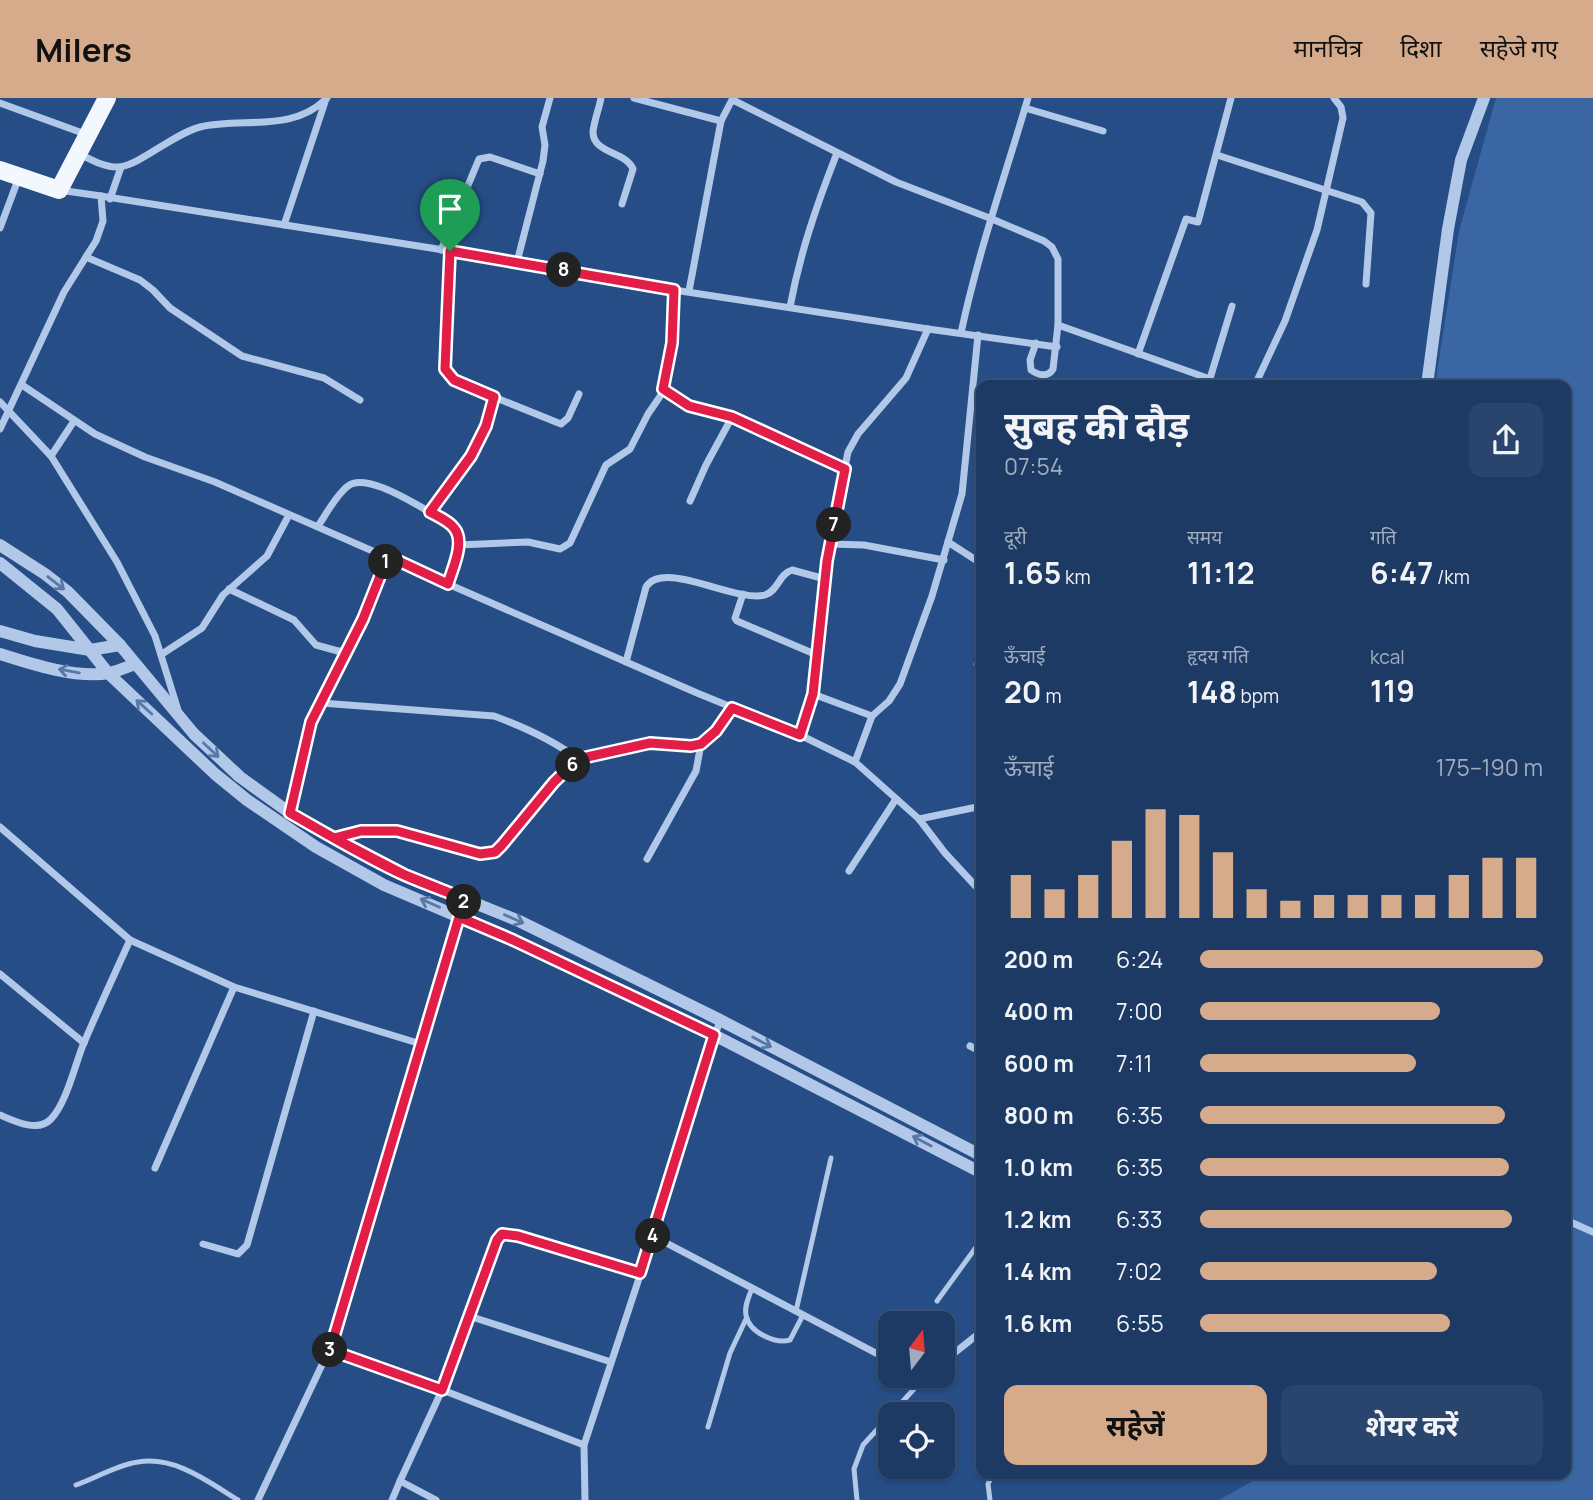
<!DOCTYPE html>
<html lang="hi">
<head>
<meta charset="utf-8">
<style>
	body { margin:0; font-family:Manrope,"Noto Sans Devanagari",sans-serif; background:#29456d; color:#f1f3f6; height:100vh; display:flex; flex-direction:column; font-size:26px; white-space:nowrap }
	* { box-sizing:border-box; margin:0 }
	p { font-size:23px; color:#a0adbf }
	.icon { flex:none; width:38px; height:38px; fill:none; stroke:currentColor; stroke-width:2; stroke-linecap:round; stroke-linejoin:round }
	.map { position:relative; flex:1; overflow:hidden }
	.side { position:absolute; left:976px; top:282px; width:595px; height:1099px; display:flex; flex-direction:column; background:#1c3a64; border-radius:14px; box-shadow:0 2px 5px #0004,0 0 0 2px #3a5478 }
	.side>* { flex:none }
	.needle { width:46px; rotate:16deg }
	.tools { position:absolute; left:878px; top:1213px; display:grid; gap:14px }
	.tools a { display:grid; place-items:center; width:77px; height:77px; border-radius:14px; background:#1c3a64; box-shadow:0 2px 5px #0004,0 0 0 2px #3a5478; font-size:35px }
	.pin { position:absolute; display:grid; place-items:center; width:60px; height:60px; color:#fff; margin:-72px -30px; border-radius:50% 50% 50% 0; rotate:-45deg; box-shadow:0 0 7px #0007 }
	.pin .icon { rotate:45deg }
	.km { position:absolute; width:35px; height:35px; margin:-18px; border-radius:50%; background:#222; color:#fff; font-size:19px; line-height:35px; text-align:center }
	.round { display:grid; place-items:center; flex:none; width:74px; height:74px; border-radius:14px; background:#29456d }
	.summary { display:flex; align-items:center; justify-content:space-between; height:119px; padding:0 28px }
	h1 { font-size:38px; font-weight:700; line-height:52px }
	.stats { display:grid; grid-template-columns:repeat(3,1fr); gap:10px; height:119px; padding:7px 28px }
	.stats div { display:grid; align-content:center }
	.stats b { font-size:30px; font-weight:700 }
	.stats small { font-size:19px; font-weight:400 }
	.stats p { font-size:19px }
	.chart { height:196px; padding:14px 28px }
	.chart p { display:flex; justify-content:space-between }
	.chart svg { width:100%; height:126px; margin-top:7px; stroke:#d6ab8b; stroke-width:6 }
	.primary-button { display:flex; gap:14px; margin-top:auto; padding:14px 28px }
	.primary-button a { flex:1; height:80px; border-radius:14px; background:#d6ab8b; color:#111; font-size:28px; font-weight:700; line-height:80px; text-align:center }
	.primary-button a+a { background:#29456d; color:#f1f3f6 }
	ul { padding:0 28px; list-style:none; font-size:23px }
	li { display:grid; grid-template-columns:112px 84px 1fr; align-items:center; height:52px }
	li i { height:18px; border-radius:9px; background:#d6ab8b }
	header { display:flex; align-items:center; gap:42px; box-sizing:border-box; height:98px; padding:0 35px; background:#d6ab8b; color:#111 }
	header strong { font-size:33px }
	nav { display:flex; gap:38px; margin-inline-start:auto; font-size:24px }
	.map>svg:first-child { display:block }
	.green { fill:#3a67a3 }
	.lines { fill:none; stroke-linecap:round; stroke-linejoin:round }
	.service { stroke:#b1c8e8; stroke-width:5 }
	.minor { stroke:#b1c8e8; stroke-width:7 }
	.tertiary { stroke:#b1c8e8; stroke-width:12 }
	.primary { stroke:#f3f7fe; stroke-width:18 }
	.oneway { stroke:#5778a8 }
	.route-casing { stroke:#fff; stroke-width:14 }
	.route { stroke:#e11d48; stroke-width:9 }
</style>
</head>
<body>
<header>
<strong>Milers</strong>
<nav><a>मानचित्र</a><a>दिशा</a><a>सहेजे गए</a></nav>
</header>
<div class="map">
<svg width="1593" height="1402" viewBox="0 0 1593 1402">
	<rect width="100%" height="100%" fill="#264d86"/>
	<path class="green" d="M1496 0H1593V1402H1219L1258 1380 1255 1376H1566V287H1435L1459 133Z"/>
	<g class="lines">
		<g class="service">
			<path d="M752 1190C749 1199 744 1208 746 1217 749 1235 776 1246 790 1242L803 1217"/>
			<path d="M937 1203 982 1141"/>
			<path d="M796 1213 831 1060"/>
			<path d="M708 1329 730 1255 746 1221"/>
			<path d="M76 1387C97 1380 116 1367 138 1364 175 1358 207 1383 238 1402"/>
			<path d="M857 1402 854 1371 863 1347 924 1280"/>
			<path d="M990 1402 988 1386 993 1376"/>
		</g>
		<g class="minor">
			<path d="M601 0C599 11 594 23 593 34 593 56 626 53 633 71L622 106"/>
			<path d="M634 0 721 23"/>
			<path d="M733 2 896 84 992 121 1044 143 1052 149 1058 161V227L1053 271C1048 280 1038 277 1031 272L1030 262 1036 245"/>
			<path d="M0 5 88 37"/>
			<path d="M1025 10 1103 33"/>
			<path d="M78 55C90 61 105 70 119 69 140 67 173 36 200 29 242 19 293 35 327 0"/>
			<path d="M1217 57 1362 104 1371 115 1366 186"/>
			<path d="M101 98 488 159 674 192 928 231 1057 249"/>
			<path d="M110 101 121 69"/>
			<path d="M284 127 325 4"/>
			<path d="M0 130 19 79"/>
			<path d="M441 152 479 61 490 59 540 76"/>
			<path d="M86 159 140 182 153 192 170 210 242 258 324 280 360 302"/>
			<path d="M517 164 543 63 545 47 542 29 550 0"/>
			<path d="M689 193 721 23 733 0"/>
			<path d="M790 209C800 155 817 106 837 55"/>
			<path d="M1058 227 1210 281"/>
			<path d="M961 235C978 155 1005 78 1028 0"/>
			<path d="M1138 256 1186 121 1198 124 1231 0"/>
			<path d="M22 287 95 336 145 359 215 384 697 595 800 637 855 664 919 721 945 755 982 795"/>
			<path d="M1208 287 1232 208"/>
			<path d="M1255 287 1285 223 1317 132 1343 20 1341 9 1334 0"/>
			<path d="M663 291 689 308 732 319 845 371"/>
			<path d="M494 299 561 326 568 320 579 296"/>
			<path d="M0 304 51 358 117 464 155 538 178 612"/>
			<path d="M0 331 64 194 96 143 103 123 101 98 59 92"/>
			<path d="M51 358 74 323"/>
			<path d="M690 403 706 367 732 319"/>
			<path d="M430 414C437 418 449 423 454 430 466 444 452 471 448 486"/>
			<path d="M318 428C327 415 336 397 348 388 365 374 413 405 430 414L471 358 486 328 494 299 454 282 445 271 450 153"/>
			<path d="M948 444 982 466"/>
			<path d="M830 446 864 447 944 462"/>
			<path d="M458 447 528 444 560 451 570 445 606 367 630 351 648 316 661 297 667 282 672 245 674 192"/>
			<path d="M229 491 294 522 316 547 338 553H347"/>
			<path d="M743 496 735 520 737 523 817 557"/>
			<path d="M982 551 977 566 982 580"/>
			<path d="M162 556 202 530 223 497 267 458 289 417"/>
			<path d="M626 564 646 489C663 461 736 505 765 497 778 493 779 476 792 472L825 481"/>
			<path d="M813 596 872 618"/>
			<path d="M321 605 494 618C524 629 553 642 578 661"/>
			<path d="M800 637 813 596 826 463 848 354 858 336 906 280 928 231"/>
			<path d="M855 664 872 618 889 603 900 586 932 498 962 396 978 237"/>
			<path d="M290 715 311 624 363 521 388 458"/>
			<path d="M919 721 982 708"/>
			<path d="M0 729 130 842 234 889 421 946"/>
			<path d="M335 740C394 724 425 740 480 756L495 754 502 747 554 684 578 661 650 645 691 648 701 646 716 633 732 609"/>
			<path d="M647 761 696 673 701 646"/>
			<path d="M849 773 896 701"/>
			<path d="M0 876 84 945"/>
			<path d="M970 948 982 954"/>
			<path d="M0 1017C14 1023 38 1035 51 1021 66 1006 75 967 83 947 98 912 114 877 130 842"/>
			<path d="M155 1070 234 889"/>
			<path d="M1566 1122 1593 1134"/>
			<path d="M653 1138 891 1263"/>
			<path d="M203 1146 238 1156 247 1147 314 913"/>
			<path d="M469 1218 611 1264"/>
			<path d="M329 1252 422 1284 584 1347 653 1138 720 922"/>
			<path d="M943 1264 982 1233"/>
			<path d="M919 1278 924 1280 927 1278"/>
			<path d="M584 1347 585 1402"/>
			<path d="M258 1402 329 1252 465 801"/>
			<path d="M392 1402 400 1383"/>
			<path d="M436 1402 400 1383 442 1292 497 1142 502 1136 518 1138 640 1175"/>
		</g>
		<g class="tertiary">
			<path d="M1427 287 1448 131 1461 62 1484 0"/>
			<path d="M0 447 45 476 68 494 120 547 194 636 240 679 290 715 405 777 519 823 720 922 982 1058"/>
			<path d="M0 465 57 511 108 575 215 676 247 702 316 749 384 787 513 842 714 937 982 1075"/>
			<path d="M0 533 35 543 90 552 120 547"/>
			<path d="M0 556C31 566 77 581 109 575 118 573 127 569 135 566"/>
		</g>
		<path class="primary" d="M0 72 59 92 107 0"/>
	</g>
	<defs><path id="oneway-shaft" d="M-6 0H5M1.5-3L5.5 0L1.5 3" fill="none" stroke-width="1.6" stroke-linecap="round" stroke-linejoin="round" transform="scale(1.75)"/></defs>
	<g class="oneway">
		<use href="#oneway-shaft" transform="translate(56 485) rotate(38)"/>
		<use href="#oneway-shaft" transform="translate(69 573) rotate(-170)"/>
		<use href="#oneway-shaft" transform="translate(144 609) rotate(-138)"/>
		<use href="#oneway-shaft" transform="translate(211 652) rotate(43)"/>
		<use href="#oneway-shaft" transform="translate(430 805) rotate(-156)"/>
		<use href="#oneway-shaft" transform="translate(514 821) rotate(24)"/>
		<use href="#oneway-shaft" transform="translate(762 944) rotate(28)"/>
		<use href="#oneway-shaft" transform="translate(922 1043) rotate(-152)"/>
	</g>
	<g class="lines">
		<g class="route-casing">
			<path id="route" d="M450 153 445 271 454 282 494 299 486 328 471 358 430 414C437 418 449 423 454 430 466 444 452 471 448 486L388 458 363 521 311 624 290 715C327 736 365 759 404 777 424 786 445 793 465 801L459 819 330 1252 442 1292 497 1142 502 1136 518 1138 640 1175 714 937 513 842 459 819 465 801 405 777 334 740 361 733H397L480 756 495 754 502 747 554 684 578 661 650 645 691 648 701 646 716 633 732 610 800 637 813 596 827 463 845 371 732 319 689 308 663 291 672 245 674 192 450 153"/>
		</g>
		<use href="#route" class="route"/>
	</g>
</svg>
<div class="tools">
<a><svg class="needle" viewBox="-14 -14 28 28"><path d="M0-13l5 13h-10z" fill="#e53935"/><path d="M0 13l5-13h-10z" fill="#a0adbf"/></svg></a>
<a><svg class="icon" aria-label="locate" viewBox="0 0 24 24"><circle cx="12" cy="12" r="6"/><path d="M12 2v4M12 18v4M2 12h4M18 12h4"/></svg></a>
</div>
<div class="pin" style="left:450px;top:153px;background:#1e9e55"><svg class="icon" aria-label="arrive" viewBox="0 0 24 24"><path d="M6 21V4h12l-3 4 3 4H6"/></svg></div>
<b class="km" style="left:386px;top:464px">1</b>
<b class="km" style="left:464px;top:804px">2</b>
<b class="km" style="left:330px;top:1252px">3</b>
<b class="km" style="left:653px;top:1138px">4</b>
<b class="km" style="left:573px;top:667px">6</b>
<b class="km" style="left:834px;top:427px">7</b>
<b class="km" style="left:564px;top:172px">8</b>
<section class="side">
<div class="summary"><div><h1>सुबह की दौड़</h1><p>07:54</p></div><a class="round"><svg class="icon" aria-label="share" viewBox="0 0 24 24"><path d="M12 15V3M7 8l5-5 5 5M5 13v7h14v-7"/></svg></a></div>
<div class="stats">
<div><p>दूरी</p><b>1.65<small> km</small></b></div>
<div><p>समय</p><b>11:12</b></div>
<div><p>गति</p><b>6:47<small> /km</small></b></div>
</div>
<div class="stats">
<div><p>ऊँचाई</p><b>20<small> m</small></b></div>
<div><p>हृदय गति</p><b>148<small> bpm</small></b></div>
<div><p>kcal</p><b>119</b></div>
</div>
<div class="chart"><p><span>ऊँचाई</span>175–190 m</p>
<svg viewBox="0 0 160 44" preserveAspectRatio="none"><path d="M5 44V29M15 44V34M25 44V29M35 44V17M45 44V6M55 44V8M65 44V21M75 44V34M85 44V38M95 44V36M105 44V36M115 44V36M125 44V36M135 44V29M145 44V23M155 44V23"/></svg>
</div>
<ul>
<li><b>200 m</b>6:24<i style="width:100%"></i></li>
<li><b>400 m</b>7:00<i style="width:70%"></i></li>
<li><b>600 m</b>7:11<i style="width:63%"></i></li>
<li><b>800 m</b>6:35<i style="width:89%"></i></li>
<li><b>1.0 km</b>6:35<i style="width:90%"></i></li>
<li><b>1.2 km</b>6:33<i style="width:91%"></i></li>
<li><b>1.4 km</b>7:02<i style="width:69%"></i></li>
<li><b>1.6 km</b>6:55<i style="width:73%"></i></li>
</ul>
<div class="primary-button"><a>सहेजें</a><a>शेयर करें</a></div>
</section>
</div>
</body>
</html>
